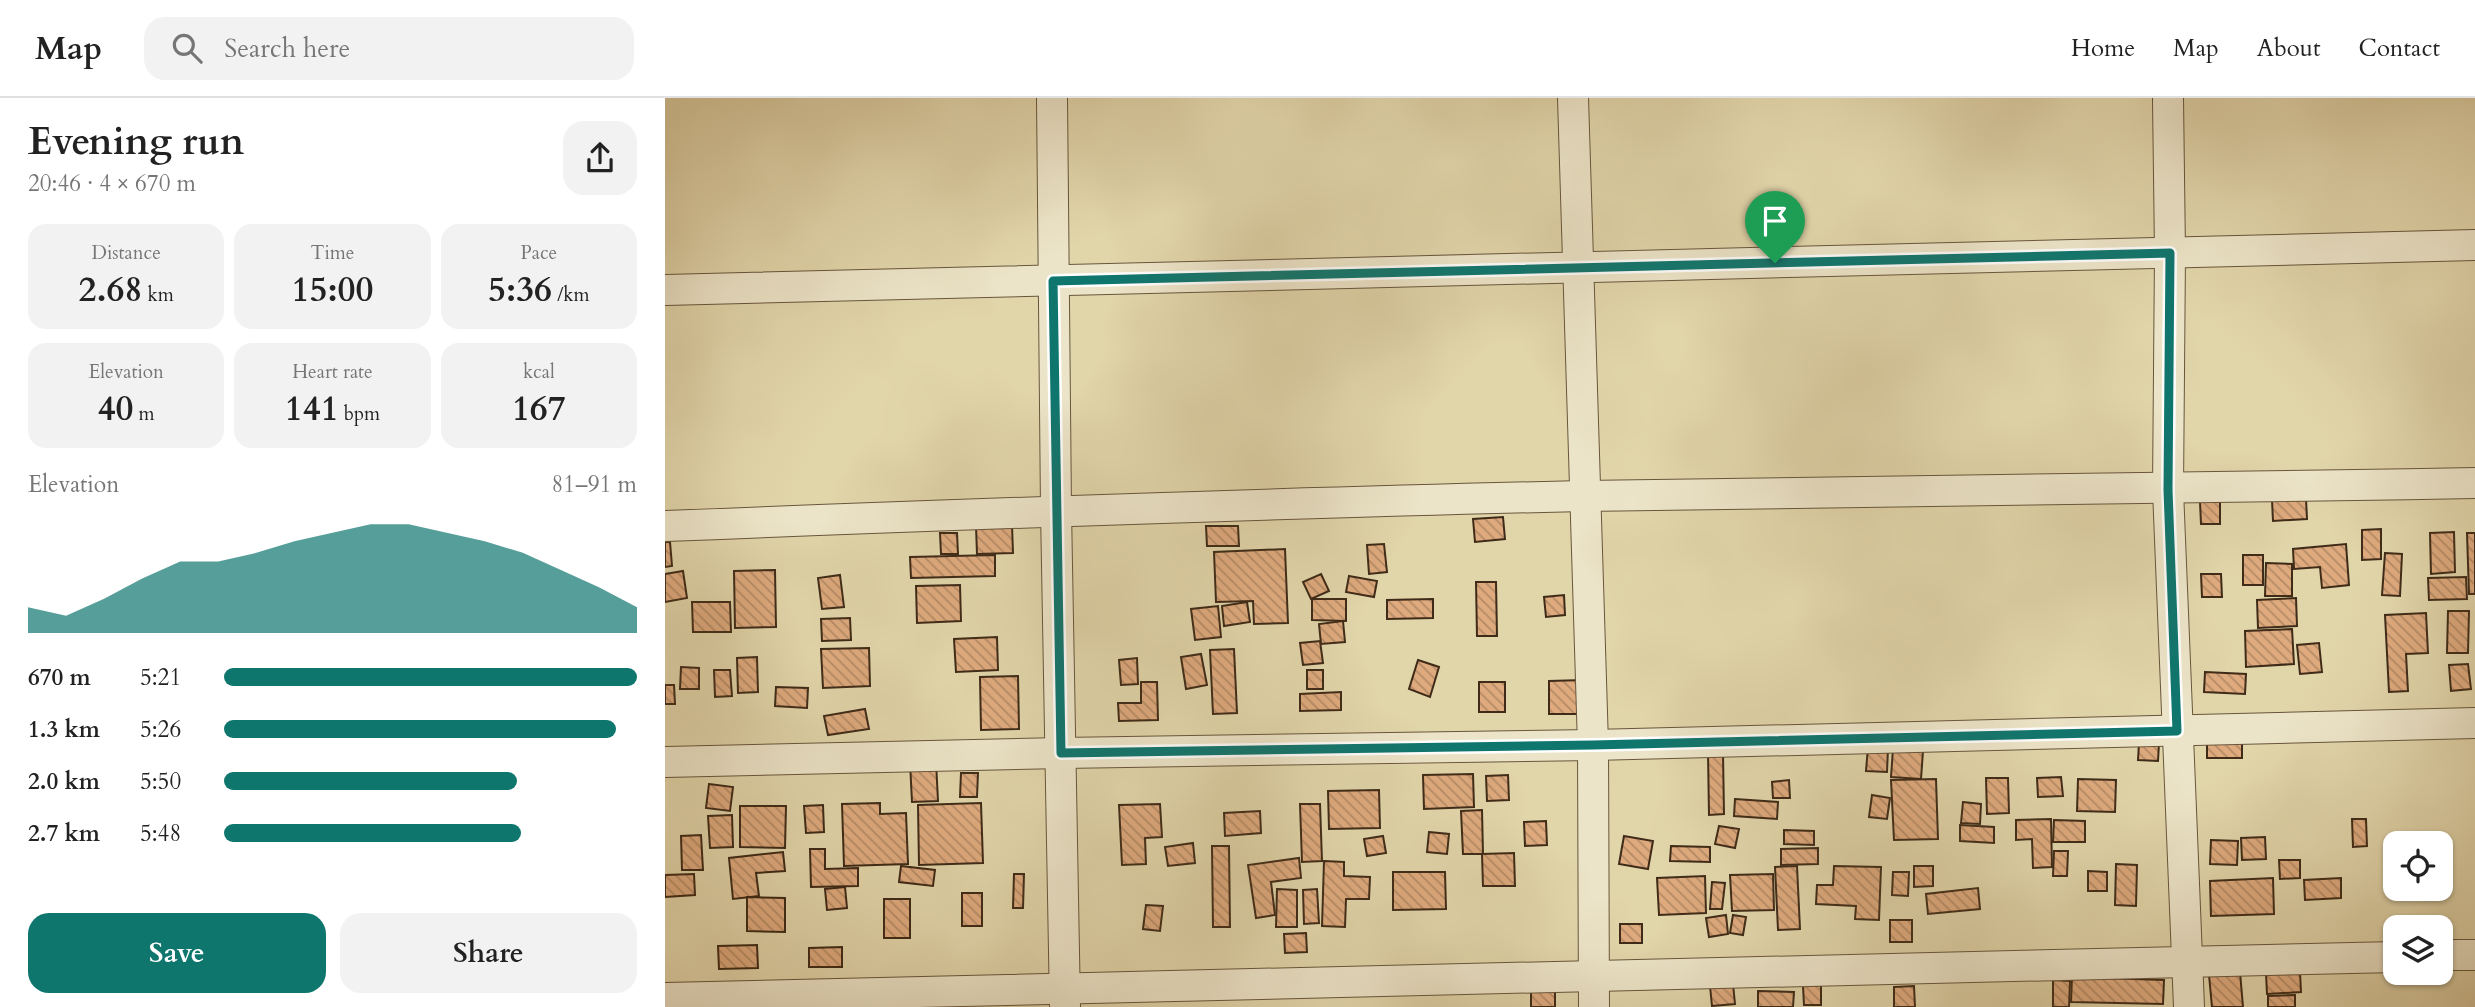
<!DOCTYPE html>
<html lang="en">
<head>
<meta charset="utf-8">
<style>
	body { margin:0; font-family:Cardo,serif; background:#f2f2f2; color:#222; height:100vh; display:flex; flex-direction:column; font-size:26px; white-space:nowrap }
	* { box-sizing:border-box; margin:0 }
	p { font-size:23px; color:#767676 }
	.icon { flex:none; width:38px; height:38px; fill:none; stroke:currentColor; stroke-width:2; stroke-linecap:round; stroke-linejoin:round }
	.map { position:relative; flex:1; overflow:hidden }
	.details { display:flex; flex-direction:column; background:#fff; width:665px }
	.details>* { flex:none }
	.tools { position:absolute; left:1718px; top:733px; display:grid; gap:14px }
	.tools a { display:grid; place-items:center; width:70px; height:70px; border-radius:14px; background:#fff; box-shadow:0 2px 5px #0004; font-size:35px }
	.pin { position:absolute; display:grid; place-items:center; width:60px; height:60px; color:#fff; margin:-72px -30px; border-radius:50% 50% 50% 0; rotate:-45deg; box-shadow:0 0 7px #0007 }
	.pin .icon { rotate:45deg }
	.round { display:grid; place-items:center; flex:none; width:74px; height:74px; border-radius:21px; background:#f2f2f2 }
	.headline { display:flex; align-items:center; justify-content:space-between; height:119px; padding:0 28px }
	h1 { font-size:38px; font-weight:700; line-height:52px }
	.stats { display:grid; grid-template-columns:repeat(3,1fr); gap:10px; height:119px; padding:7px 28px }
	.stats div { display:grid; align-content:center; border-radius:18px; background:#f2f2f2; text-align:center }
	.stats b { font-size:35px; font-weight:700 }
	.stats small { font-size:19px; font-weight:400 }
	.stats p { font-size:19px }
	.chart { height:196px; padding:14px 28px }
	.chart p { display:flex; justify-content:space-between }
	.chart svg { width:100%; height:126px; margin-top:7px; fill:#0f766e; opacity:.7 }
	.cta { display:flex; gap:14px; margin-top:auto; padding:14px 28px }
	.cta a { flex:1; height:80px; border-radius:21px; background:#0f766e; color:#fff; font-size:28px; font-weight:700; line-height:80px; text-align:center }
	.cta a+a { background:#f2f2f2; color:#222 }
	ul { padding:0 28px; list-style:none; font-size:23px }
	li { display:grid; grid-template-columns:112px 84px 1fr; align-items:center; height:52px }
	li i { height:18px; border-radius:9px; background:#0f766e }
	header { display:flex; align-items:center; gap:42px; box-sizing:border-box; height:98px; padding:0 35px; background:#fff; border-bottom:2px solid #e0e0e0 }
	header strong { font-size:33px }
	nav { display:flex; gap:38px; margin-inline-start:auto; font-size:24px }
	.search { width:490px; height:63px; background:#f2f2f2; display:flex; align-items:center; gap:18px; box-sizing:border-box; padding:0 24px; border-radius:21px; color:#767676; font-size:26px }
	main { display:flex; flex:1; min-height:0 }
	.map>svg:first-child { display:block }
	.building { fill:url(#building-back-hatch); stroke:#3f2b18; stroke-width:2 }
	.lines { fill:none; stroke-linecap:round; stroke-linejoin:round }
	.street-casing { stroke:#68563c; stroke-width:32 }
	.street { stroke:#ece4c8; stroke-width:30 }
	.route-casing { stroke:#fff; stroke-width:14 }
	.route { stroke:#0f766e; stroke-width:9 }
</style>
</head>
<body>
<header>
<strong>Map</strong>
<div class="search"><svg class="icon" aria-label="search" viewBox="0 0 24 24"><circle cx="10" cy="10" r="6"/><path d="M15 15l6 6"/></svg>Search here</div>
<nav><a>Home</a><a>Map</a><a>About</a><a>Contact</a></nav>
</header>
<main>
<section class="details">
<div class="headline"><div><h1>Evening run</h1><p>20:46 · 4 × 670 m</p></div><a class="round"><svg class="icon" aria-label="share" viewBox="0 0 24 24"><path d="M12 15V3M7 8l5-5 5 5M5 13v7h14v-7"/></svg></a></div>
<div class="stats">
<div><p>Distance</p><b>2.68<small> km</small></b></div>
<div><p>Time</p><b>15:00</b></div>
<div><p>Pace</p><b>5:36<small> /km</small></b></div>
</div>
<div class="stats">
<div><p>Elevation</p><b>40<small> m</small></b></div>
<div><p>Heart rate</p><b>141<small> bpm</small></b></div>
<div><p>kcal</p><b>167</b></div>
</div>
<div class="chart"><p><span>Elevation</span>81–91 m</p>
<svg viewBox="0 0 160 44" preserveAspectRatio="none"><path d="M0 44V35L10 38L20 32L30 25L40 19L50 19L60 16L70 12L80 9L90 6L100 6L110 9L120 12L130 16L140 22L150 28L160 35V44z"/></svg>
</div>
<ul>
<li><b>670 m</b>5:21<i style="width:100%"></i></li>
<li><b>1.3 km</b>5:26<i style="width:95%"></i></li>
<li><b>2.0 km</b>5:50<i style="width:71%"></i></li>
<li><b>2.7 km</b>5:48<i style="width:72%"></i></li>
</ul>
<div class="cta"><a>Save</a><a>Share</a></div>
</section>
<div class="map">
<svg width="1810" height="909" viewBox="0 0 1810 909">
	<defs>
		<pattern id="building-back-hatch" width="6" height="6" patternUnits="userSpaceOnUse" patternTransform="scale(1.75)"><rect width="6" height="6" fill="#deaa7e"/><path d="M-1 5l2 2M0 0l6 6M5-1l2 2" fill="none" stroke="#b58b66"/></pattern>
	</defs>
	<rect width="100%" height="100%" fill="#e1d5aa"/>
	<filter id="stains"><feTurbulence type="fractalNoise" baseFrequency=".00286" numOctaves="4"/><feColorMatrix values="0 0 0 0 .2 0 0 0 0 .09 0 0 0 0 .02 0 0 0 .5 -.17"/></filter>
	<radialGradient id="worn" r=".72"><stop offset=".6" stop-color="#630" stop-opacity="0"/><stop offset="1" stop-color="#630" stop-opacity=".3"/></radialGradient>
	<g class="building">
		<path d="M1641 401 1642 421 1608 423 1607 402Z"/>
		<path d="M1535 404H1555V426H1536Z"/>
		<path d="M838 419 840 441 810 444 808 421Z"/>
		<path d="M347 427 348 455 312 456 311 428Z"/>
		<path d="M541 428H573L574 448H542Z"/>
		<path d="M1716 431V461L1697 462V432Z"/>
		<path d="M1789 434 1790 474 1766 476 1765 435Z"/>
		<path d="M275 435H292L293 456H276Z"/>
		<path d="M1802 435H1810V496H1804Z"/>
		<path d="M0 444H5L7 468 0 469Z"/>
		<path d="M719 446 722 474 704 476 702 447Z"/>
		<path d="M1681 446 1684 487 1657 490 1655 469 1629 471 1628 451Z"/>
		<path d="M620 451 623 525 589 526 588 503 551 504 549 454Z"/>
		<path d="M1720 455 1737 456 1735 498 1717 497Z"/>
		<path d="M330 457V478L246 480 245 459Z"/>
		<rect x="1578" y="457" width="20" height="30"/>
		<path d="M1601 465 1627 466V498H1600Z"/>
		<path d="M110 472 111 529 70 530 69 473Z"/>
		<path d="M18 473 22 500 0 504V476Z"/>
		<path d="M656 476 664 493 646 501 638 484Z"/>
		<path d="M1536 476H1556L1557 499H1537Z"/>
		<path d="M175 477 179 509 157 511 153 480Z"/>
		<path d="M684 478 712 483 709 499 681 494Z"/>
		<path d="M1801 479 1802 501 1764 502 1763 480Z"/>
		<path d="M811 484H831L832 538H812Z"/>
		<path d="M295 487 296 523 252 525 251 488Z"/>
		<path d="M899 497 900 517 881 519 879 499Z"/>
		<path d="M1631 500 1632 528 1593 530 1592 502Z"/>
		<path d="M647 501H681V523L647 522Z"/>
		<path d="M768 501V520L722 521V502Z"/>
		<path d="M27 504H65L66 534H28Z"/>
		<path d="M582 504 585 524 559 528 557 508Z"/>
		<path d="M553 508 556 539 530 542 526 511Z"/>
		<path d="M1783 513H1804L1803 555H1782Z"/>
		<path d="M1761 515 1763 555 1741 556 1743 593 1724 594 1720 517Z"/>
		<path d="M185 520 186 542 157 543 156 521Z"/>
		<path d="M678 523 680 544 656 546 654 526Z"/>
		<path d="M1627 531 1629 566 1581 569 1580 533Z"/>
		<path d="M332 539 333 572 291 574 289 541Z"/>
		<path d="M655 543 658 565 638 567 635 545Z"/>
		<path d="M1654 545 1657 574 1635 576 1632 547Z"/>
		<path d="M204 550 205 588 158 590 156 551Z"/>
		<path d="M569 551 572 615 548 616 545 552Z"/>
		<path d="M536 556 542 587 521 591 516 559Z"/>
		<path d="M92 559 93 594 73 595 72 560Z"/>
		<path d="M472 560 473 586 456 587 454 562Z"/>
		<path d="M753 562 774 569 765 599 744 591Z"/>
		<path d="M1803 566 1806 591 1786 593 1784 567Z"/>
		<path d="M16 569 34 570V591H15Z"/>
		<path d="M49 572H65L67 598 50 599Z"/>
		<rect x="642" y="572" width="16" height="19"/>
		<path d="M1540 574 1581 576 1580 596 1539 594Z"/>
		<path d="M353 578 354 631 316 632 315 579Z"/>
		<path d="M919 582V616H884V583Z"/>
		<path d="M476 584H492L493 622 454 623 453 605H476Z"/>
		<rect x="814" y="584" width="26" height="30"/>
		<path d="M0 587H9L10 606H0Z"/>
		<path d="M111 589 143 590 142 610 110 608Z"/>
		<path d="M676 594V612L635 613V596Z"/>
		<path d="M200 611 204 631 163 637 159 618Z"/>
		<rect x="1542" y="642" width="35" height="18"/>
		<path d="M1474 645H1494L1493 663 1473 662Z"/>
		<path d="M1203 649 1223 651 1222 674 1201 673Z"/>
		<path d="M1228 651 1258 653 1256 681 1226 679Z"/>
		<path d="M1043 655H1058L1059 716 1044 717Z"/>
		<path d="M271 663 273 703 247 704 245 664Z"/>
		<path d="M296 675H313L312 699H295Z"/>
		<path d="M808 676 809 709 759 711 758 677Z"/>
		<path d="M843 677 844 702 822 703 821 678Z"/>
		<path d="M1396 679 1398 698 1373 699 1372 680Z"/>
		<path d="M1321 680H1343L1344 715 1322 716Z"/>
		<path d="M1271 681 1273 741 1229 742 1226 682Z"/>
		<path d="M1413 681 1451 682 1450 714 1412 713Z"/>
		<path d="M1124 682 1125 700H1108L1107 684Z"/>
		<path d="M44 686 68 689 65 713 41 710Z"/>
		<path d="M714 692 715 730 664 731 663 693Z"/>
		<path d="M1207 697 1225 700 1222 721 1204 719Z"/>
		<path d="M1070 701 1113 704 1112 721 1069 718Z"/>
		<path d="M1298 704 1316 706 1315 726 1296 725Z"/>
		<path d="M215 705V716L241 715 243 766 179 768 177 706Z"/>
		<path d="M316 705 318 765 254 767 253 707Z"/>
		<path d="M495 706 497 739 480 740 481 766 457 767 454 707Z"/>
		<path d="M635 706H655L657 763 637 764Z"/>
		<path d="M158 707 159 734 141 735 139 708Z"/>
		<path d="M75 708H121L120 750 75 749Z"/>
		<path d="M817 712 818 756H798L796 713Z"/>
		<path d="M595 713 596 735 560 738 559 715Z"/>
		<path d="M67 717 68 749 45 750 43 718Z"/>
		<path d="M1386 721 1387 769 1368 770 1367 741 1351 742V722Z"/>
		<path d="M1687 721H1701L1702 748 1688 749Z"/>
		<path d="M1389 722 1420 723V744H1388Z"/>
		<path d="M881 723 882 747 860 748 859 724Z"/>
		<path d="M1295 727 1329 729V745L1295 743Z"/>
		<path d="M1054 728 1074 731 1070 750 1050 746Z"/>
		<path d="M1119 732 1149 733V747L1119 746Z"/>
		<path d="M764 734 784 736 782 756 762 754Z"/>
		<path d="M36 737 38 772H17L16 738Z"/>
		<path d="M718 738 721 755 702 758 699 741Z"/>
		<path d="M959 738 988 743 983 771 954 766Z"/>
		<path d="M1600 739 1601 761 1577 762 1576 740Z"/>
		<path d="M1546 742 1573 743 1572 767 1545 766Z"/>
		<path d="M528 745 530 765 503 768 500 749Z"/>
		<path d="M547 748H564L565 829H548Z"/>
		<path d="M1006 748 1045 749V764L1005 763Z"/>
		<path d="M1153 750V766L1116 767V751Z"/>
		<path d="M145 751H160V771L193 770V788L146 789Z"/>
		<path d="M1389 753H1403L1402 778H1388Z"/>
		<path d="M118 754 120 773 91 775 94 798 68 801 64 760Z"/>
		<path d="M849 755 850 788H818L817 756Z"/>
		<path d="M634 760 636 780 606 784 610 817 591 820 583 767Z"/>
		<path d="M1614 762H1635V780L1615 781Z"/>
		<path d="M659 763 679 764V778L705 779 704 801H681L680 829 657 828Z"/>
		<path d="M1451 766 1472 767 1471 808 1450 807Z"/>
		<path d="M236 768 270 772 268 788 234 784Z"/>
		<path d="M1132 768 1135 831 1113 832 1110 769Z"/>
		<path d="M1169 768 1216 769 1214 822 1190 821 1191 808 1151 806 1152 787H1168Z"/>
		<path d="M1249 768H1268V788L1249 789Z"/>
		<path d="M1423 773 1442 774V793H1423Z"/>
		<path d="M728 774H780L781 811 728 812Z"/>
		<path d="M1228 774H1244L1243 798 1227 797Z"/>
		<path d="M29 776 30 797 0 799V777Z"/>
		<path d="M349 776H359L358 810H348Z"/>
		<path d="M1108 776 1109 812 1067 813 1065 777Z"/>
		<path d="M1040 778 1041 815 994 817 992 780Z"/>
		<path d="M1608 780 1609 816 1546 818 1545 783Z"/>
		<path d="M1676 780V800L1640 802 1639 782Z"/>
		<path d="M1047 784 1060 785 1057 811H1045Z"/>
		<path d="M180 789 182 810 162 812 160 791Z"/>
		<path d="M1313 790 1315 811 1263 816 1261 796Z"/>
		<path d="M612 791 632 792V829H611Z"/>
		<path d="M652 791 654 825 639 826 638 792Z"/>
		<rect x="297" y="795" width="20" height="33"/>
		<path d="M82 799 120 800V834L82 833Z"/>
		<rect x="219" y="801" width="26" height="39"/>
		<path d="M481 807 498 808 495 833 478 831Z"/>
		<path d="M1061 817 1063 836 1044 839 1041 820Z"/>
		<path d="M1068 817 1081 819 1078 837 1065 835Z"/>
		<rect x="1225" y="822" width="22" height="22"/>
		<rect x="955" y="826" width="22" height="19"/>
		<path d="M641 835 642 854 620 855 619 836Z"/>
		<path d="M92 847 93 870 54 871 53 848Z"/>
		<path d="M177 849V869H144V850Z"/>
		<path d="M1575 874 1578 909H1547L1544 877Z"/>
		<path d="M1635 874 1636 894 1602 896 1601 875Z"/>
		<path d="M1407 879 1499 882 1498 906 1406 904Z"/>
		<path d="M1388 882 1405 883 1404 909H1388Z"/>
		<path d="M1068 886 1070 906 1047 908 1045 888Z"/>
		<path d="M1156 887V907H1139L1138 888Z"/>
		<path d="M1249 888 1250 909H1229V889Z"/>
		<path d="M866 892 890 893V909H866Z"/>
		<path d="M1093 893 1129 894 1128 909H1093Z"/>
		<path d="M1630 897V909H1603V898Z"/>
	</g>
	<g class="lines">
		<g class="street-casing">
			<g id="street">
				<path d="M387 0 391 412 400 909"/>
				<path d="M908 0 928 647 929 909"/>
				<path d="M1503 0 1505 155 1503 392 1524 909"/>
				<path d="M0 192 1810 147"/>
				<path d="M0 428C306 416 612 405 918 398 1216 392 1513 391 1810 385"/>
				<path d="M0 664 396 655 928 647 1810 625"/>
				<path d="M1776 857H1810"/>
				<path d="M0 900 1731 859"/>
			</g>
		</g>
		<use href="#street" class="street"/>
	</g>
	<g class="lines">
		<g class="route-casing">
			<path id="route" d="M1505 155 1503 392 1512 633 928 647 396 655 388 183Z"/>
		</g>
		<use href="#route" class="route"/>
	</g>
	<rect width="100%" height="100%" filter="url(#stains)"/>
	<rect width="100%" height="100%" fill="url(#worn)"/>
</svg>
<div class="tools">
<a><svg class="icon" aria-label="locate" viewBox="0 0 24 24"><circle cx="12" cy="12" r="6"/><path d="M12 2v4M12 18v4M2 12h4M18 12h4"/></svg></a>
<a><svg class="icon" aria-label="layers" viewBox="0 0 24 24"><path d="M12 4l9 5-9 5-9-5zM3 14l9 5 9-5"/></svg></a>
</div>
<div class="pin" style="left:1110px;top:165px;background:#1e9e55"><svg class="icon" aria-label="arrive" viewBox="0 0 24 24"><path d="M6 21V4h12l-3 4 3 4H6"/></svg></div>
</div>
</main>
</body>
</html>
